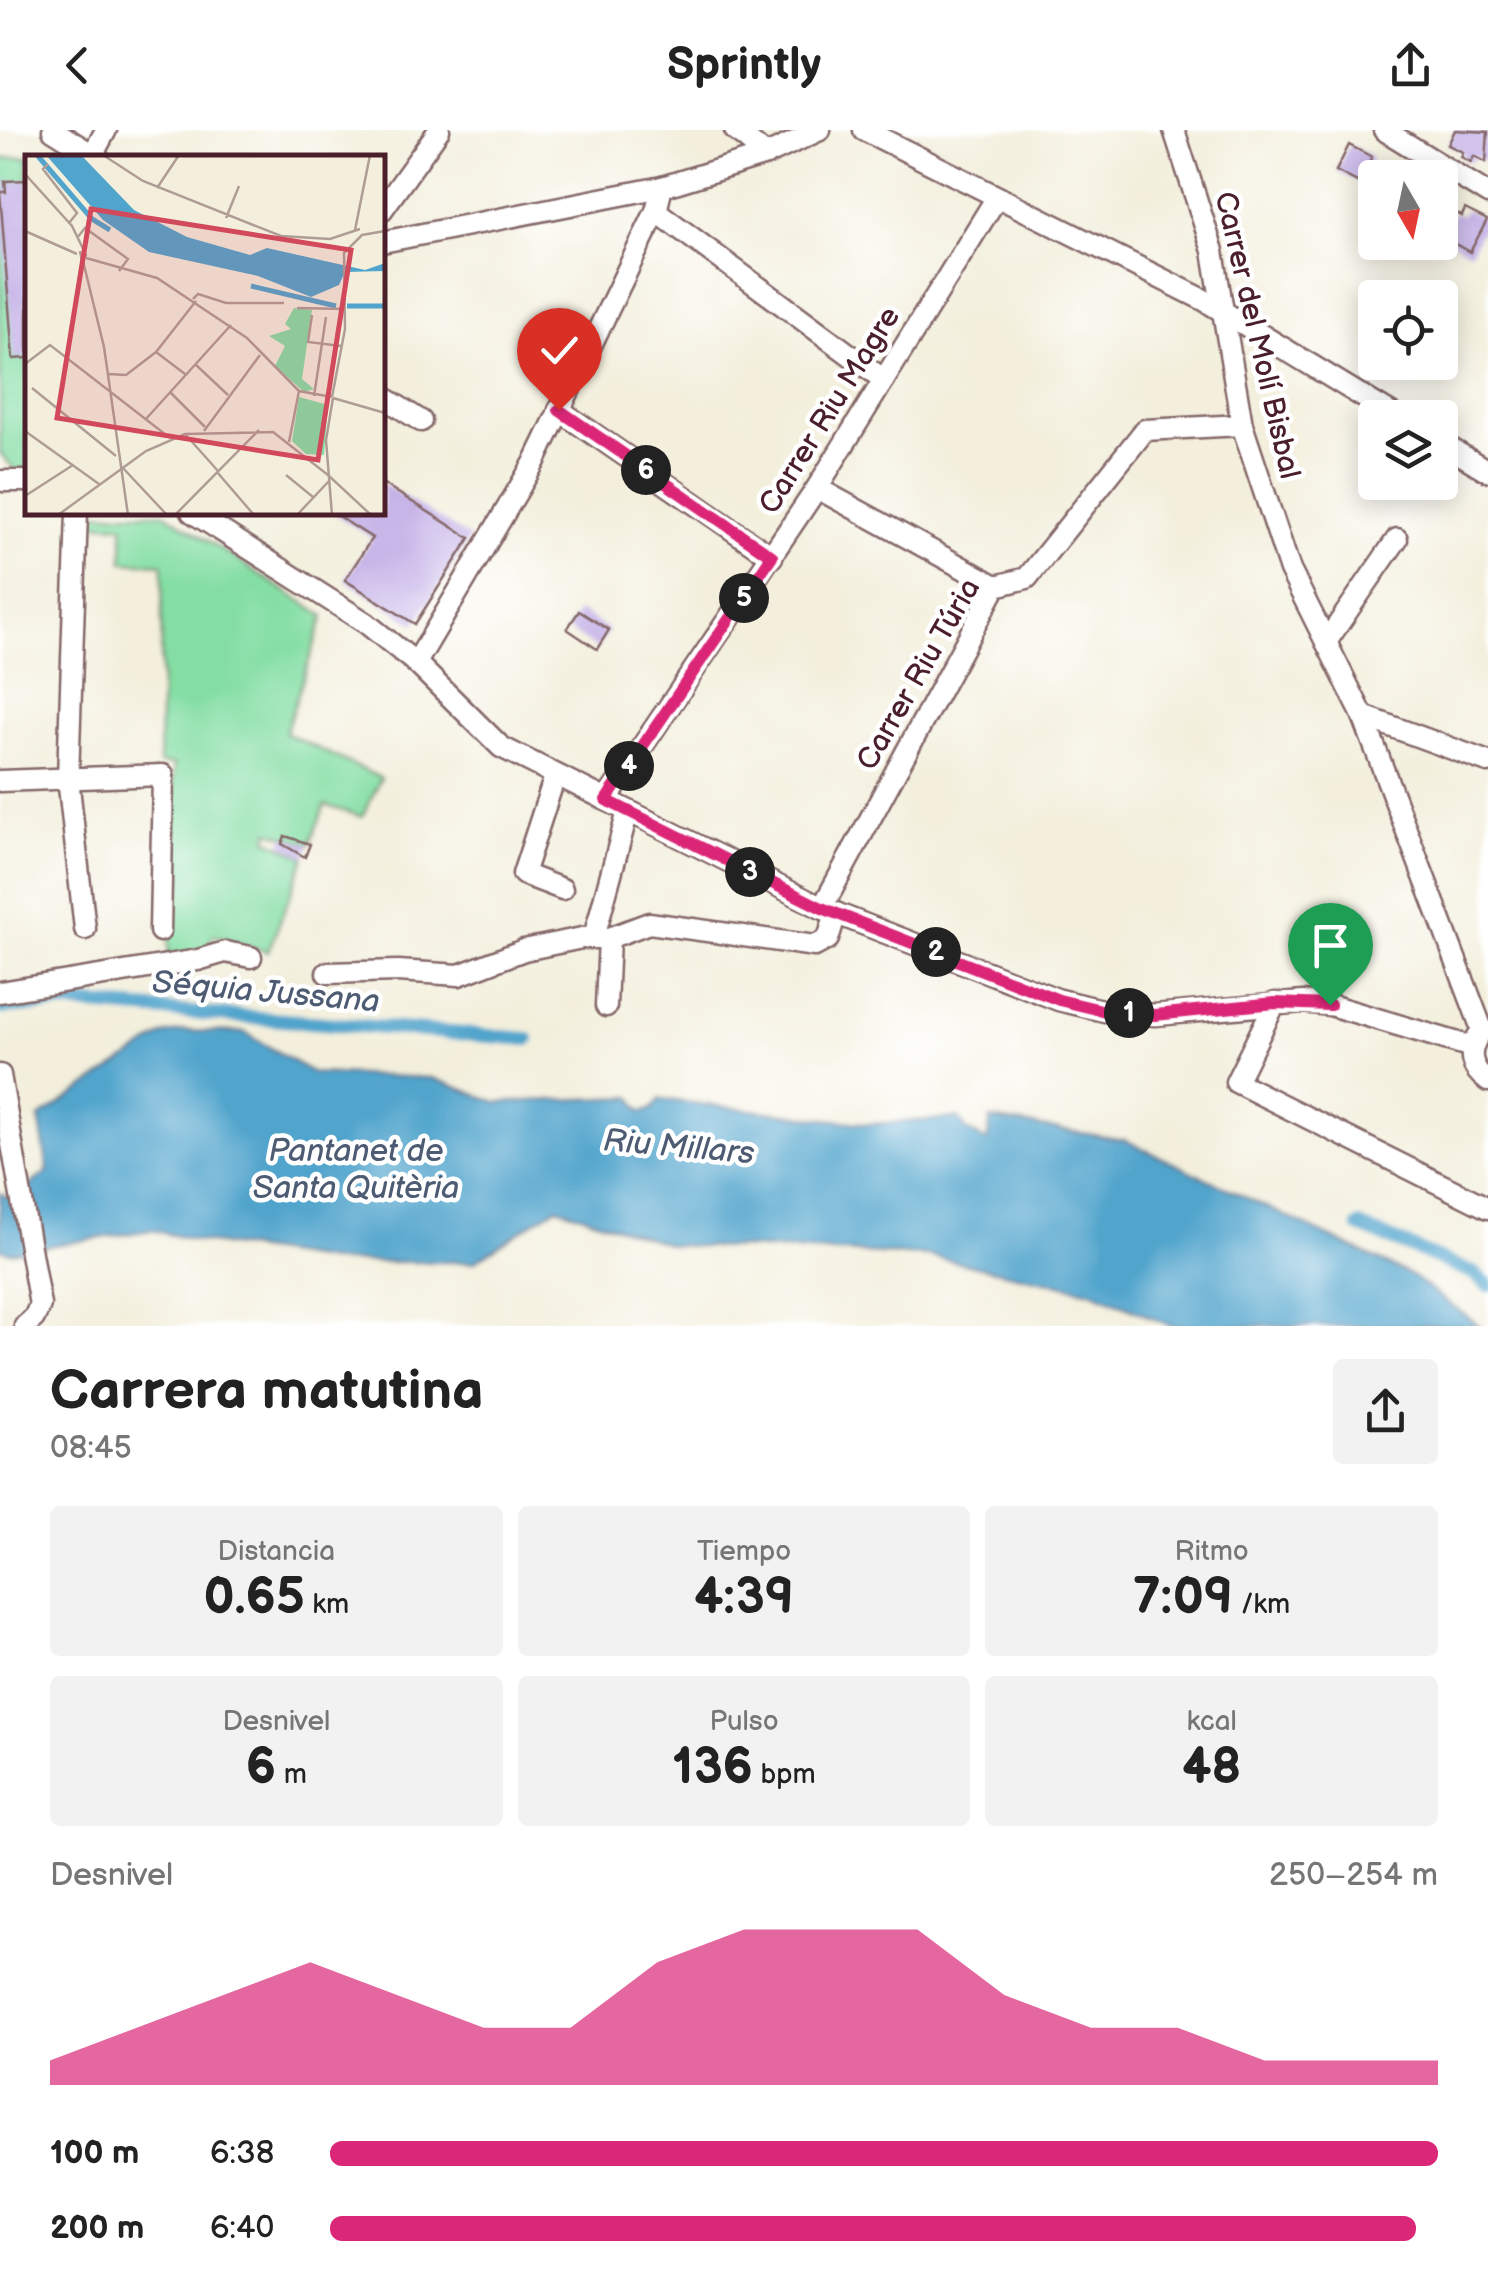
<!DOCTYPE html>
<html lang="es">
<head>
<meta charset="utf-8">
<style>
	body { margin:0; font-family:"Balsamiq Sans",sans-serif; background:#f2f2f2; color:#222; height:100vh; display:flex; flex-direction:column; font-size:38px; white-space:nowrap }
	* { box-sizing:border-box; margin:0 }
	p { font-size:32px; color:#767676 }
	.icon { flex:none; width:55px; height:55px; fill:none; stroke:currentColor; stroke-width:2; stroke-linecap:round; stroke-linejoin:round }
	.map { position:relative; height:1196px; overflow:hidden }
	.details { display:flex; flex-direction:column; background:#fff; flex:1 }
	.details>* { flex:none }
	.needle { width:65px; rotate:171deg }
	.fabs { position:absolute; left:1358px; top:30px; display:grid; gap:20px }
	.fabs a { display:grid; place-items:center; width:100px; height:100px; border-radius:10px; background:#fff; box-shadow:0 5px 25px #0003; font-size:50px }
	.pin { position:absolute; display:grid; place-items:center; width:85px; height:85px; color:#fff; margin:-102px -42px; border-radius:50% 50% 50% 0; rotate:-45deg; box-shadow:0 0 10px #0007 }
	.pin .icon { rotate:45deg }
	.km { position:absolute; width:50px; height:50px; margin:-25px; border-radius:50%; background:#222; color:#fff; font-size:28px; line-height:50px; text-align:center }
	.round { display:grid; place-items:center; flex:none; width:105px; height:105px; border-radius:10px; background:#f2f2f2 }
	.overview { display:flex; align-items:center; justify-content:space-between; height:170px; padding:0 50px }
	h1 { font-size:55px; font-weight:700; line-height:75px }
	.stats { display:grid; grid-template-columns:repeat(3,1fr); gap:15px; height:170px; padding:10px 50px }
	.stats div { display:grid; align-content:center; border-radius:10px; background:#f2f2f2; text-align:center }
	.stats b { font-size:50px; font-weight:700 }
	.stats small { font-size:28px; font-weight:400 }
	.stats p { font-size:28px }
	.chart { height:280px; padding:20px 50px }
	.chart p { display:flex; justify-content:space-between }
	.chart svg { width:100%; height:180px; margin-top:10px; fill:#db2777; opacity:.7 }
	ul { padding:0 50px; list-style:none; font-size:32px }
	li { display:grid; grid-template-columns:160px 120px 1fr; align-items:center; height:75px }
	li i { height:25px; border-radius:12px; background:#db2777 }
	header { display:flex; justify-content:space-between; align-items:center; height:130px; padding:0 50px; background:#fff; font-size:45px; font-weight:700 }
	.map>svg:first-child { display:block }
	.green { fill:#84dea4; stroke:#677e68; stroke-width:2.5 }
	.water { fill:#51a4cc; stroke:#4e627c; stroke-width:2.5 }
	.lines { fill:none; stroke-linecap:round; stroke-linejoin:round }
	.canal { stroke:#51a4cc; stroke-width:14 }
	.building { fill:#c0aae5 }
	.minor-casing { stroke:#856869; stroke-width:25 }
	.minor { stroke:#fff; stroke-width:20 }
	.route-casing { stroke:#fff; stroke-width:20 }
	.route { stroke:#db2777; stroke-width:12 }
	.labels { text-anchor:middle; stroke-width:9; stroke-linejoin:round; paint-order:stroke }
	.street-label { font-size:30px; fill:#4a1f2b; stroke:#fff }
	.water-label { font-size:32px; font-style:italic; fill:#4d5b73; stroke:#fff }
	.inset-river { fill:none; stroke:#51a4cc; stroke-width:5 }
	.inset-road { fill:none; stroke:#af9c95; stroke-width:2.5 }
	.view { fill:#d1495b; fill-opacity:0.15; stroke:#d1495b; stroke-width:5 }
	.inset-edge { fill:none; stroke:#4a1f2b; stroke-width:5 }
</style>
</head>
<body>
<header><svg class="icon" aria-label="back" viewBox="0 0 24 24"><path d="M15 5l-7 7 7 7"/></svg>Sprintly<svg class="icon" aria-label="share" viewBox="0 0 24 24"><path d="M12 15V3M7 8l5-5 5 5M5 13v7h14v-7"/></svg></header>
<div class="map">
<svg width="1488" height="1196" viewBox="0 0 1488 1196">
	<rect width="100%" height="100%" fill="#fff"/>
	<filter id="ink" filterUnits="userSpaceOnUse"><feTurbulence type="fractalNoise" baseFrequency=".01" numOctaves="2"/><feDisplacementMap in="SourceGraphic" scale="20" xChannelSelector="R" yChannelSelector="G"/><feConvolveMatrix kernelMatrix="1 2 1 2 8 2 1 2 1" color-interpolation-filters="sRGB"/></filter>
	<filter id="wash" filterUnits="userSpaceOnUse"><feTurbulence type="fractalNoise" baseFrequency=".0048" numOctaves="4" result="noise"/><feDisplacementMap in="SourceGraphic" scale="40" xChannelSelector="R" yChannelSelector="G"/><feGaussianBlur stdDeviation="2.25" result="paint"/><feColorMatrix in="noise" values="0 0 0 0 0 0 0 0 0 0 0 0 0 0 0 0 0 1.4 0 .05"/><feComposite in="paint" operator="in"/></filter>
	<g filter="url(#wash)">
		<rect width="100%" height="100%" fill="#f3efdc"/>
		<g class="green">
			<path d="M73 23 80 27 28 28 27 341H16L0 323V29Z"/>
			<path d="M86 383H165L324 486 285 603 381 648 362 687 325 675 310 714 269 701 267 709 305 727 268 822 213 805 206 822 168 828 174 635 159 634 163 434 123 432V395L86 393Z"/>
		</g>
		<path class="water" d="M184 901 244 902 313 943 432 948 497 972 632 967 641 981 652 979 660 969 869 994 959 988 966 1000 987 1011 991 989 1125 1010 1412 1146 1480 1196H1171L1091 1161 929 1126 670 1115 557 1077 474 1132H336L197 1111 152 1100 10 1122 0 1119V1063L12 1069 48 1041 39 988 163 905Z"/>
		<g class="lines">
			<g class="canal">
				<path d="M0 878 65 873 528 909"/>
				<path d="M1359 1096 1473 1143 1488 1155"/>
			</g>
		</g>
		<g id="blocks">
			<g class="building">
				<path d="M1455 0 1488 2 1486 32 1474 26 1471 32 1461 27 1463 22 1448 15Z"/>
				<path d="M1349 15 1372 27 1369 32 1375 36 1365 56 1336 41Z"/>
				<path d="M28 50V228L13 229 0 62H6L5 51Z"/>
				<path d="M1465 79 1487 90 1470 122 1442 107 1454 82 1462 86Z"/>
				<path d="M382 353 470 408 415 494 345 450 372 408 336 385 338 382H382Z"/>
				<path d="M579 481 609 500 597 519 567 499Z"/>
				<path d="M285 706 310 714 305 727 282 714Z"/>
			</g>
		</g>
	</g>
	<g filter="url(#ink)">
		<use href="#blocks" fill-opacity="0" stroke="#856869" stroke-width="2.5"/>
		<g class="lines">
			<g class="minor-casing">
				<g id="minor">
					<path d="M53 0 98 28"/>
					<path d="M735 0 766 25"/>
					<path d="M864 0 1204 170 1398 288"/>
					<path d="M1174 0 1213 121 1242 295 1290 440 1363 586 1483 902"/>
					<path d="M1384 0 1488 64"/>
					<path d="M93 24 106 0"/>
					<path d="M382 80 439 0"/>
					<path d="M656 81 884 250"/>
					<path d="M382 112 662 57 766 25 820 0"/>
					<path d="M382 266 421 291"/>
					<path d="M559 280 772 427"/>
					<path d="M1440 312 1488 341"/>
					<path d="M2 351H28"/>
					<path d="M817 358 996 456"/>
					<path d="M77 382 68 648 85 799"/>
					<path d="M192 382 366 493 416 533 501 617 822 778 1059 870 1105 881 1155 885 1303 872 1330 875 1472 917"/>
					<path d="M1326 512 1397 409"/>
					<path d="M416 533 534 333 656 81 662 57"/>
					<path d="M1363 586 1488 632"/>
					<path d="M555 646 523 744 562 759"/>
					<path d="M0 651 163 645 160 801"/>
					<path d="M606 670 817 358 997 67"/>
					<path d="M822 778 996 456 1027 448 1145 300 1242 295"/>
					<path d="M594 807 628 681"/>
					<path d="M327 843 398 841 459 845 524 820 582 808H609L649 793 815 816 828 809 836 783"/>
					<path d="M0 862 198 830 225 822 251 827"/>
					<path d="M1275 873 1236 952 1488 1078"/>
					<path d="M606 876 609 808"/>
					<path d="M1478 906C1467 924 1471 939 1488 951"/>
					<path d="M0 945 40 1175 34 1188 25 1196"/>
				</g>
			</g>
			<use href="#minor" class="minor"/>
		</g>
	</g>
	<g class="lines" filter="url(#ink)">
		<g class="route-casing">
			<path id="route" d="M559 280 772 426 606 670 822 778 1059 870 1105 881 1155 885 1275 873 1330 875"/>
		</g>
		<use href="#route" class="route"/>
	</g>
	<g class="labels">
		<g class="street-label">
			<text transform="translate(1258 205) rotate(77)" y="10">Carrer del Molí Bisbal</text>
			<text transform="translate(829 280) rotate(-58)" y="10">Carrer Riu Magre</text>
			<text transform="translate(918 544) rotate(-60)" y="10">Carrer Riu Túria</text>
		</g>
		<g class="water-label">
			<text transform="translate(266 861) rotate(5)" y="11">Séquia Jussana</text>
			<text transform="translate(679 1016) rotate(5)" y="11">Riu Millars</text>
			<text x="356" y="1031">Pantanet de<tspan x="356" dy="37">Santa Quitèria</tspan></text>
		</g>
	</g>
	<g transform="translate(25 25)">
		<rect width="360" height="360" fill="#f3efdc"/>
		<path d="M269 153 287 155 277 224 289 234 279 237 250 211 260 191 244 181 266 174 260 169ZM274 242 303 250 299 300 281 299 267 286Z" fill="#84dea4"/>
		<path d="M21 0H56L109 55 162 82 225 100 242 93 340 115 360 108V116L320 117 314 130 286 142 233 121 124 97 78 65Z" fill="#51a4cc"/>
		<path class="inset-river" d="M12 0 67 64 85 75M226 131 311 151M322 151H360"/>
		<path class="inset-road" d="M78 0 118 26 256 81 305 84 335 74M23 9 18 14 52 58 44 68M0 19 47 71 61 100 57 106 55 96M132 33 154 0M201 63 214 31M330 75 345 0M0 76 52 99M52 83 60 73 103 104 94 116M61 103 132 123 222 183 274 236 307 242M58 106 79 192 103 360M168 144 173 139 201 148H259M272 153 320 154M287 160 283 187 316 191M131 197 160 219M0 209 25 190 145 283M170 209 203 240M84 219 101 220 131 197 171 146M7 233 91 301M145 237 180 272M289 241 301 162M307 242 320 174 319 98 337 80 360 76M308 243 360 258M120 265 206 170M0 276 74 329M179 276 235 200M160 279 193 316M264 287 274 236M97 312 142 360M192 317 229 360M261 320 288 342M303 320 346 360M0 341 48 310M33 360 121 296 160 279 248 277 303 320M150 360 234 275M272 360 304 326M307 360 301 285 308 243"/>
		<path class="view" d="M66 54 326 95 293 305 32 263Z"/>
		<rect width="360" height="360" class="inset-edge"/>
	</g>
</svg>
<div class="fabs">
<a><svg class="needle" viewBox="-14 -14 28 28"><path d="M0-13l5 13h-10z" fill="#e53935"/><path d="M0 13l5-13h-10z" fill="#767676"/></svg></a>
<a><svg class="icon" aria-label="locate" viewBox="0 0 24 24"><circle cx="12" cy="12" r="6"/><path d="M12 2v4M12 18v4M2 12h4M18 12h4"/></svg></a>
<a><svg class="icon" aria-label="layers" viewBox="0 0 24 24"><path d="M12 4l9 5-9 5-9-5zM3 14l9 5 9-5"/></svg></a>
</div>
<div class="pin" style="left:1330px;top:875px;background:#1e9e55"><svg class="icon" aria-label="arrive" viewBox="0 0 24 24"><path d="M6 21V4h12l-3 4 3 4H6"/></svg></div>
<div class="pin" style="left:559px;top:280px;background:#d93025"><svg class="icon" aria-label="check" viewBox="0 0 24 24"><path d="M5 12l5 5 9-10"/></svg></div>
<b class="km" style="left:1129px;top:883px">1</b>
<b class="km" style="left:936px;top:822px">2</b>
<b class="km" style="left:750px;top:742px">3</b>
<b class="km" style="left:629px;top:636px">4</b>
<b class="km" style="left:744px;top:468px">5</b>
<b class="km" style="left:646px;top:340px">6</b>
</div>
<section class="details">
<div class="overview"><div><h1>Carrera matutina</h1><p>08:45</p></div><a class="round"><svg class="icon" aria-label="share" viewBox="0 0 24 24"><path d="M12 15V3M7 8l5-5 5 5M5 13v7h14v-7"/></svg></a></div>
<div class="stats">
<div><p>Distancia</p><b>0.65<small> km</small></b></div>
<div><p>Tiempo</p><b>4:39</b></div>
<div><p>Ritmo</p><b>7:09<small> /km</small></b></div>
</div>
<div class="stats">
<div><p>Desnivel</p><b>6<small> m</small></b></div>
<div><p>Pulso</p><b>136<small> bpm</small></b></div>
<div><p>kcal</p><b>48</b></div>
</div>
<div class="chart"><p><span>Desnivel</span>250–254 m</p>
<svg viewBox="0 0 160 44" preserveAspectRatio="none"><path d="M0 44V38L10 30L20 22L30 14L40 22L50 30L60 30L70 14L80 6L90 6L100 6L110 22L120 30L130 30L140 38L150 38L160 38V44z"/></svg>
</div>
<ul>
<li><b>100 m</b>6:38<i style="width:100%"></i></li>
<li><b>200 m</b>6:40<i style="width:98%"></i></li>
</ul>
</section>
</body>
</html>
